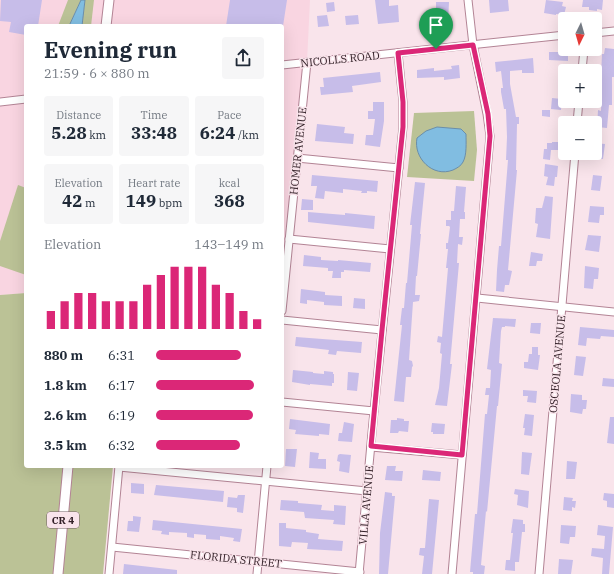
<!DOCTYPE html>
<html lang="en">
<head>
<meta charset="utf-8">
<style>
	body { margin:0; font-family:"IBM Plex Serif",serif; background:#f6f6f7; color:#1f2937; height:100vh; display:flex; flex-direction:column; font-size:15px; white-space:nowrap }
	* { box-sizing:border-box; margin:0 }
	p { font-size:13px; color:#747a83 }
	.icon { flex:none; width:22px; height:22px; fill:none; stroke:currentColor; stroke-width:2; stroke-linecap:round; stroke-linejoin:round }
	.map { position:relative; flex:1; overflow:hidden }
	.panel { position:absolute; left:24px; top:24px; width:260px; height:444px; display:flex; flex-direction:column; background:#fff; border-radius:4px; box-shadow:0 4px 16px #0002 }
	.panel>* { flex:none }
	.needle { width:26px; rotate:185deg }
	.tools { position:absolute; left:558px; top:12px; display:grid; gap:8px }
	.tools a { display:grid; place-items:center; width:44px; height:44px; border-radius:4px; background:#fff; box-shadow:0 4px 16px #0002; font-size:20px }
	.pin { position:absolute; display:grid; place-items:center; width:34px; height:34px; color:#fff; margin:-41px -17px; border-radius:50% 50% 50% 0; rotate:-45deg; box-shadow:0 0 4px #0007 }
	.pin .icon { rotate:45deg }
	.round { display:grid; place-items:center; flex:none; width:42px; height:42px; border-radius:4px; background:#f6f6f7 }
	.headline { display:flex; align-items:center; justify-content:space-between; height:68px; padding:0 20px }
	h1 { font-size:22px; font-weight:700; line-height:30px }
	.figures { display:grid; grid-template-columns:repeat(3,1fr); gap:6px; height:68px; padding:4px 20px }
	.figures div { display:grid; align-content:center; border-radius:4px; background:#f6f6f7; text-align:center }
	.figures b { font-size:17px; font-weight:700 }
	.figures small { font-size:11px; font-weight:400 }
	.figures p { font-size:11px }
	.chart { height:112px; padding:8px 20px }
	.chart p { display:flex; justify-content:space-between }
	.chart svg { width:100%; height:72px; margin-top:4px; stroke:#db2777; stroke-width:6 }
	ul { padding:0 20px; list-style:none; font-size:13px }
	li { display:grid; grid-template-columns:64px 48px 1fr; align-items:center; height:30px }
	li i { height:10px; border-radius:5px; background:#db2777 }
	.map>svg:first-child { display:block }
	.built { fill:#f9d5e1 }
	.green { fill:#bbc296 }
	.water { fill:#81bde1; stroke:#6a8eaa }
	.building { fill:#c7bde9 }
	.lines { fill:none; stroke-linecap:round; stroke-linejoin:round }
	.minor-casing { stroke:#b38495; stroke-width:9 }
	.major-casing { stroke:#b38495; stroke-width:11 }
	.minor { stroke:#fff; stroke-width:7 }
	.major { stroke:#fff; stroke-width:9 }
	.route-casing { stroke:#fff; stroke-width:8 }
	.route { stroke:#db2777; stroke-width:5 }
	.labels { text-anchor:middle; stroke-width:3; stroke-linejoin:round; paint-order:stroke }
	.shield { fill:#f9e4eb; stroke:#6e5c62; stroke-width:1 }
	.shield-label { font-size:10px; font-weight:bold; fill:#332128 }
	.street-label { font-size:11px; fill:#332128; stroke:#f9e4eb }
</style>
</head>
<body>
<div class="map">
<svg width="614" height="574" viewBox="0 0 614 574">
	<rect width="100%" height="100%" fill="#f9e4eb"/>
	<path class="built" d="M0 0H310L307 62 282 313V26H26V293L0 295Z"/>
	<g class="green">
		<path d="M68 0H81L69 26H58Z"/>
		<path d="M85 0H94L91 26H82Z"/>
		<path d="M474 111 477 150 474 181 407 177 414 113Z"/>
		<path d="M18 185 26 188V275L0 266V241Z"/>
		<path d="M26 293V466H113L103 574H0V295Z"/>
	</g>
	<g class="water">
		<path d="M81 0H85L82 26H69Z"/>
		<path d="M437 127 461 129 466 134C466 142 467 155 463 162 461 166 457 168 453 170 433 178 413 158 417 138L426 131Z"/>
	</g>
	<g class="building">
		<path d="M1 0H42L38 26H26V35L9 32 11 22 0 21Z"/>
		<path d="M230 0H287L283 26H226Z"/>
		<path d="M375 0H389V6L398 5 399 22 378 24Z"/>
		<path d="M489 0H508L509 11 490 13Z"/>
		<path d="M546 0 563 2 562 6 566 7 564 15 556 14V15L544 13Z"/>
		<path d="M583 0H603L602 10 597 9V11L589 10V7H582Z"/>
		<path d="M334 2 335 11 327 12 326 3Z"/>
		<path d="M436 2H449L448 24H436Z"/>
		<path d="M327 15 329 26 318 27 317 16Z"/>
		<path d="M358 15 359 24 346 25 345 16Z"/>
		<path d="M605 48 614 49V77H612V105H609L607 128 597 127 598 110 601 111 602 77H601L602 54H604Z"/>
		<path d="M549 52H568V61L549 60Z"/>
		<path d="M533 58 534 73H522V70L510 71V84L516 117H519V124H517L516 170H517L508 270 512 271 509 285H505L504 292 496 291 497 270 499 246H501L508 160H506L507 137 506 109H504L501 92V88H503L501 71 496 72 495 62Z"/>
		<path d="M459 65 460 78 444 80V77L417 78V70L434 68V71L452 69 451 66Z"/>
		<path d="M380 72 381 82 352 86 353 92 321 95 320 87H324L323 78Z"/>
		<path d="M552 98 562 99 561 110 551 109Z"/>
		<path d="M373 102H384V121L380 147 365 145 366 135H373L375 119H368V111H373Z"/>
		<path d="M542 110H550V117L542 116Z"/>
		<path d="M317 124 345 127 344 133 354 134 353 144 315 141Z"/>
		<path d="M552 142H560V150H551L550 160 543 159 544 149H547V143H552Z"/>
		<path d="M595 143 605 144 603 159 595 158Z"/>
		<path d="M545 164 558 166 557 177H555L554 186 546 185 548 177 544 176Z"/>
		<path d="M312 175 378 181 377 192 367 191V193H361L362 191 343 189V193L325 191 324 199 315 198 317 186H311Z"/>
		<path d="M593 175 602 176 600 191 591 190Z"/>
		<path d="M415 182 425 183 420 234H421L417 276H416L415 295H420L419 301 413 302 409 360 412 361 413 366 412 367 411 377H406L404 402 394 401 402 325H400L402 308H404L406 283H407L412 225H410Z"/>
		<path d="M456 186 466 187 464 212H465V219H460L459 237H463L462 245 458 244 457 263H459L450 364H452L447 406 435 405 439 388 442 354 440 353 441 343 437 342 438 336 442 337 448 268H446L448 249H446V243H448L450 227 449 226H446V220H451V211H454Z"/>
		<path d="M545 196 553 197 550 239 536 237 538 224 535 223 536 208H542Z"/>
		<path d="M302 199 313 200V210H301Z"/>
		<path d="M590 206 604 207V215H600L599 223 588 222Z"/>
		<path d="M308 212 345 215V213L375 216 374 229 308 222Z"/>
		<path d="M588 235 601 236 599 252 585 250Z"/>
		<path d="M531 252 543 254 542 261H537L536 266H529Z"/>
		<path d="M304 255 321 257V260L338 261V260L371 263 370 272 344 270V272H341V278H332L333 271H328V268L303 266Z"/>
		<path d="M585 266 599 268 598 279H594L593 289 584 288Z"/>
		<path d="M301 289 325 292V295L342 296V306L324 305V302L307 300V304L300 303Z"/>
		<path d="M354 298 365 299V309L353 308Z"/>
		<path d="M493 318 516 319 515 327 505 326V327H502L501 331 499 363 502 364 498 406H497L487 512 486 511 481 565 485 566 484 574H473V572H470L475 514H477L485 414H487L489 395H485L486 388H490L491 370 487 369Z"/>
		<path d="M531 323H541L540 334 530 333Z"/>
		<path d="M580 327 614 330V337L601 336 600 339 587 338 586 346 578 345Z"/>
		<path d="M296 337 362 342 361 353 337 351 336 355 328 354 329 350 295 346Z"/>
		<path d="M532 347H538V355H540L538 370 524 368V362H528L529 354H532Z"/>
		<path d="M576 356 586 357 583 376 574 375Z"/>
		<path d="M293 370 313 372V373L324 374V371L333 372V374H334V383H332V386L310 384V385L292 382Z"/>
		<path d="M348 372 359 373 357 391 347 390Z"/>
		<path d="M603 378 614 379V387L602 386Z"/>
		<path d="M523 390 537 391 536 403 527 402 528 396H523Z"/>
		<path d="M571 394 582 395V400H587L586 409H583L582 414 570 412Z"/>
		<path d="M525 414 534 415 532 436 524 435 525 428H523Z"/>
		<path d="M610 417H614V444L607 443Z"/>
		<path d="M397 418 404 419V421H409L408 432 399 431 398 433H390L391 420H397Z"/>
		<path d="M290 419 330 424 329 435 319 434V436L295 434 296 430 289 429Z"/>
		<path d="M344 422 354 424 352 442 338 441 339 433H342Z"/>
		<path d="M432 423 445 424 444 434H433V432H431Z"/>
		<path d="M286 449H297L295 467 285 466Z"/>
		<path d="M310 452 319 453 318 459H326V469L309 468Z"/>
		<path d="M522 452 532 453 529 475 521 474Z"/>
		<path d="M340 454 351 455 349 473 339 471 340 462 337 461 338 455Z"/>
		<path d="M567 461 577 462 575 479H566Z"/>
		<path d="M387 466H396L395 471H403L402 481 385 480Z"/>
		<path d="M423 470 441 472 440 481 422 480Z"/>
		<path d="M131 483 144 484V494L131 493Z"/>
		<path d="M156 485 224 491 223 502 154 495Z"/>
		<path d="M515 489 529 491 528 508 517 505 518 495 514 494Z"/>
		<path d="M385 492 392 493V496H395L388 574H379L380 533Z"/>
		<path d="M604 493 614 494V508L607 507V501L603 500Z"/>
		<path d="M238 495H245L243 513 237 512V508L227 507 228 497 237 498Z"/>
		<path d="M564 497 573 498 572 501H576L575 508 572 507V511L563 510Z"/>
		<path d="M429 499 439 500 432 574H422L424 556 419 555 420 548H425Z"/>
		<path d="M281 500 298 501V503L322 505 321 510 334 511V505L346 506 345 525 333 524 334 520 305 518 304 512 280 510Z"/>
		<path d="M133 516 141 517 139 532 127 531 128 521H133Z"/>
		<path d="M513 519 523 520V524H525V532H522L519 562H515V571L505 570 506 560H510L513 533H511Z"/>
		<path d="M153 520 242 529 240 542 233 541 234 538 220 536V540L206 539V535L194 534V538L187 537V533L169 532V535L161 534 162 531 152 530Z"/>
		<path d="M279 523H286V528L306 530V532L319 534 318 539 343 541 342 551 307 549 308 543 292 542 291 547 279 546Z"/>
		<path d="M561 525 576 526 575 537H570L569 544 560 543Z"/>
		<path d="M598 525 613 527 609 574H602L603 558 591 556 592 548 604 549 605 536 597 535Z"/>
		<path d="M559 559 573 560 571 574H558Z"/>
		<path d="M124 564 177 570V574H123Z"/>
	</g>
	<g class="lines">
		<g class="minor-casing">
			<g id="minor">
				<path d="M595 33 614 31"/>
				<path d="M282 65 565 35"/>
				<path d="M582 71 584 49"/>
				<path d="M0 102 26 99"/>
				<path d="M577 123 579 101"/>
				<path d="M297 158 399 168"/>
				<path d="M289 239 390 249"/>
				<path d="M477 298 614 312"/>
				<path d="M282 311 307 62"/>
				<path d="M282 320 382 330"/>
				<path d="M282 402 374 411"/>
				<path d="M371 447 462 455"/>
				<path d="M119 467 367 491"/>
				<path d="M112 547 360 572"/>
				<path d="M109 574 119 466"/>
				<path d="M257 574 267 466"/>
				<path d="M359 574 374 411 403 127V102L398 53"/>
				<path d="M452 574 490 136 487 114 473 45 468 0"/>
				<path d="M539 574 575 153"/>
			</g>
		</g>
		<g class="major-casing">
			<g id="major">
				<path d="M106 26 109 0"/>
				<path d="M58 574 68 466"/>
			</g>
		</g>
		<use href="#minor" class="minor"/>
		<use href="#major" class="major"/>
	</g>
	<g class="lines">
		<g class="route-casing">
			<path id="route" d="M473 45 488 114 490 136 462 455 371 446 382 330 403 127V102L398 53Z"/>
		</g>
		<use href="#route" class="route"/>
	</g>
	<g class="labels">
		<rect class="shield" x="47" y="512" width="32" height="16" rx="3"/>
		<g class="shield-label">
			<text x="63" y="524">CR 4</text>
		</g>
		<g class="street-label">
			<text transform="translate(340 59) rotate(-6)" y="4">NICOLLS ROAD</text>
			<text transform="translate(298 151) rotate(-84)" y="4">HOMER AVENUE</text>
			<text transform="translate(557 364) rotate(-85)" y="4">OSCEOLA AVENUE</text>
			<text transform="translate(366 505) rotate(-85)" y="4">VILLA AVENUE</text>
			<text transform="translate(236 559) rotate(6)" y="4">FLORIDA STREET</text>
		</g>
	</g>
</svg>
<div class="tools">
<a><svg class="needle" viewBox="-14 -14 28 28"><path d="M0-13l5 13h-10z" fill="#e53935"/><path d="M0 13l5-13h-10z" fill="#747a83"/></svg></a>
<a>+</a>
<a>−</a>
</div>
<div class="pin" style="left:436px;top:49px;background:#1e9e55"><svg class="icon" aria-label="arrive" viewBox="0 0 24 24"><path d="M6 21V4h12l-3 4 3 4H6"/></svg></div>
<section class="panel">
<div class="headline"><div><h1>Evening run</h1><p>21:59 · 6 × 880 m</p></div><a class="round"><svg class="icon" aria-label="share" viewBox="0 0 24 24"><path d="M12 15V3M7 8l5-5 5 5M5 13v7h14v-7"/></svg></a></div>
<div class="figures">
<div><p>Distance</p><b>5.28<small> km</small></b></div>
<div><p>Time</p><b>33:48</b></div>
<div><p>Pace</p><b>6:24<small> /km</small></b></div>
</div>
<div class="figures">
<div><p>Elevation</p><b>42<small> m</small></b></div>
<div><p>Heart rate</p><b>149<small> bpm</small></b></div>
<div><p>kcal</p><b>368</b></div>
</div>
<div class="chart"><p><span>Elevation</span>143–149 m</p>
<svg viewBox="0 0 160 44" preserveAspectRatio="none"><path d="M5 44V33M15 44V27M25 44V22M35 44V22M45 44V27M55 44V27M65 44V27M75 44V17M85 44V11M95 44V6M105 44V6M115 44V6M125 44V17M135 44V22M145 44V33M155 44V38"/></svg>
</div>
<ul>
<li><b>880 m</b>6:31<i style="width:79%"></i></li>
<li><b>1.8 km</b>6:17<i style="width:91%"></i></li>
<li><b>2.6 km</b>6:19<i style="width:90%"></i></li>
<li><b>3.5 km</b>6:32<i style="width:78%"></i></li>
</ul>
</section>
</div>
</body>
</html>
